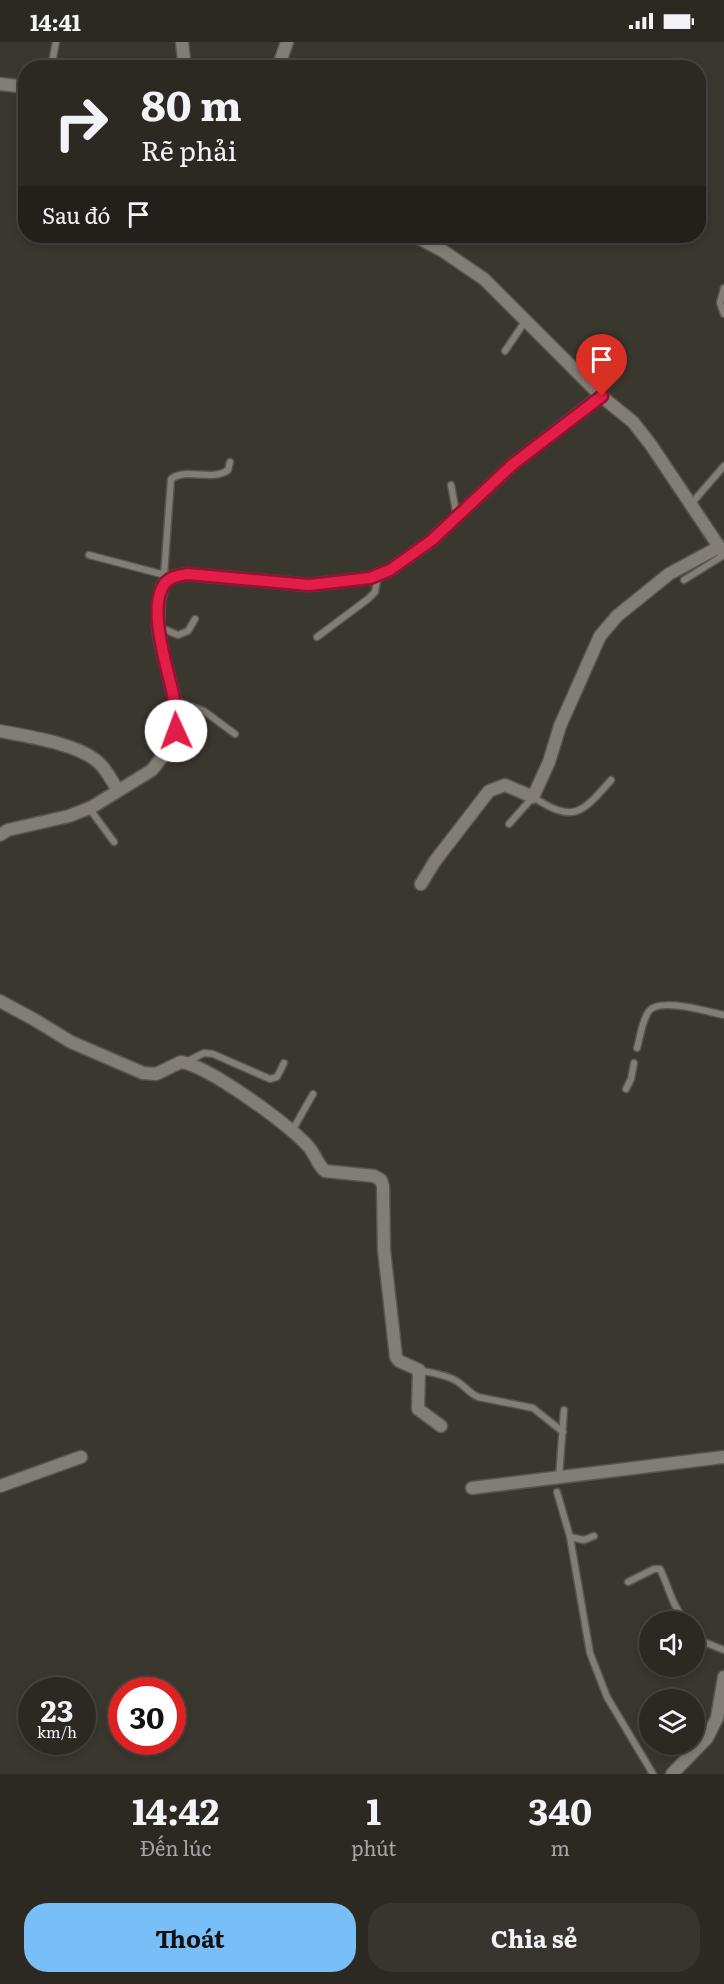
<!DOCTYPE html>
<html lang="vi">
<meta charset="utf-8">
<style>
:root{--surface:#2c2923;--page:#383530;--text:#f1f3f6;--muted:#a6a6a6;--line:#484541;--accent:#78bff8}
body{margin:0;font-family:Literata,serif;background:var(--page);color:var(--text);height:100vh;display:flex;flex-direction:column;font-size:22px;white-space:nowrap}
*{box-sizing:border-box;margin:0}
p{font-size:20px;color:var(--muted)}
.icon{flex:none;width:33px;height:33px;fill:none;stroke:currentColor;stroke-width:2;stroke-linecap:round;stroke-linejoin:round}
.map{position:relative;height:1732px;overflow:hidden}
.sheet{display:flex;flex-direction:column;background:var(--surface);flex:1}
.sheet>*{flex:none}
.banner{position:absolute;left:18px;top:18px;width:688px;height:183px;border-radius:24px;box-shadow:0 3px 9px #0003,0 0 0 2px var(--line);background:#2c2923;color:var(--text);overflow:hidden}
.buttons{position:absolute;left:639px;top:1569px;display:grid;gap:12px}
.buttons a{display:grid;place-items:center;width:66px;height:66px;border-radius:50%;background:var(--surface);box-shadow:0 3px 9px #0003,0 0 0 2px var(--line);font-size:30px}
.speed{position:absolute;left:18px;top:1635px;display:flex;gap:12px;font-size:30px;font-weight:700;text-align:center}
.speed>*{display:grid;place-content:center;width:78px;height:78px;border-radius:50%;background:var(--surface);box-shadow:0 3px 9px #0003,0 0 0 2px var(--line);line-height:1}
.speed small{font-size:15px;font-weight:400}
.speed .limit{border:9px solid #d22;background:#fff;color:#111}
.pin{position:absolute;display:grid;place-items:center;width:51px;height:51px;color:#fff;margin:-62px -26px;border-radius:50% 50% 50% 0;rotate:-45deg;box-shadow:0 0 6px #0007}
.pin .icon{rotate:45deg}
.me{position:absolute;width:66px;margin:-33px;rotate:358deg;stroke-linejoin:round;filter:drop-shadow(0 0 4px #0008)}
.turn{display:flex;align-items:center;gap:21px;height:126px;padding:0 24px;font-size:27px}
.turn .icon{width:78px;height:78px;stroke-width:2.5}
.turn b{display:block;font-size:42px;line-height:51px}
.then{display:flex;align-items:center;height:57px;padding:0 24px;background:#0003;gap:12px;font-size:22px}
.eta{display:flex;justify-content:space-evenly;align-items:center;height:102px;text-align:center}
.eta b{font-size:36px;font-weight:700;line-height:42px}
.cta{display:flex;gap:12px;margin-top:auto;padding:12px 24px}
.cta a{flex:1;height:69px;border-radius:24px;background:var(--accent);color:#111;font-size:24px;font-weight:700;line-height:69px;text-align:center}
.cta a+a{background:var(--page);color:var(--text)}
.status{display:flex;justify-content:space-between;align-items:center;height:42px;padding:0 30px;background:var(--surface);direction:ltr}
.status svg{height:16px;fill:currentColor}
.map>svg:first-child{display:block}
</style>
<div class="status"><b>14:41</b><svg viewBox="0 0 49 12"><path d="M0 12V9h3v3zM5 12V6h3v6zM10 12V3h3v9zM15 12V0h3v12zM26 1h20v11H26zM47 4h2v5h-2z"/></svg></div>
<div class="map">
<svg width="724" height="1732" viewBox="0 0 724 1732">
<rect width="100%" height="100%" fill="#3a372f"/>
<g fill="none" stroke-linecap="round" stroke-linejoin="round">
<defs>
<path id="service" d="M51,26l5,-26
M724,246l-4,15 4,11
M505,309l21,-31
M451,443l6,32
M691,462l33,-38
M89,513l76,20
M164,533l7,-96c15,-12 41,3 57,-9l2,-8
M684,538l40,-25
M159,585l19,8 10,-4 7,-12
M317,595l51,-38 7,-7 3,-16
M176,659l28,10 31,23
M89,766l25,34
M509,782l24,-27c41,27 49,16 78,-17
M637,1006c3,-10 5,-28 12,-37 11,-14 59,1 75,4
M186,1020l18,-9 9,1 57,25 7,-2 7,-14
M626,1047l5,-10 3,-16
M292,1089l21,-37
M419,1328c12,3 30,5 39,12 8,5 11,11 20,15l55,11 30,24
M559,1435l5,-67
M557,1450l13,45 14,3 10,-4
M570,1495l20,116 17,44 46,77
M628,1540l26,-13h6c9,18 12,37 26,53
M694,1589l10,11 20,8"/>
<path id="minor" d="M182,0l3,26
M278,26l9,-26
M0,42l26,3
M415,194l28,15 41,28 117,117 32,26 18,23 71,106
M0,689c26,5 80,13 99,32 8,7 13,19 19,27
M0,793l8,-5 61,-14 23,-9 60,-37 14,-18 10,-21 -1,-30 -14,-56 -3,-18 1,-26 3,-14 5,-7 5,-3 15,-3 122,11 61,-7 20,-8 42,-30 80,-75 89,-69
M421,842l14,-23 54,-70 16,-6 28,12 16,-35 11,-36 40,-90 17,-20 52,-42 50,-27
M0,959l35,19 36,22 72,31 13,1 25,-12c28,4 105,61 126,83 8,8 10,19 18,26l49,5 7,4 2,6 1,64 12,107 3,4 20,9 -1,39 23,17
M0,1444l81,-29
M472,1446l252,-31
M672,1732l35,-36 10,-20 7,-41"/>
</defs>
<use href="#service" stroke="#58554f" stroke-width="9"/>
<use href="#minor" stroke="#58554f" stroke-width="15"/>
<use href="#service" stroke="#827e75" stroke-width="6"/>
<use href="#minor" stroke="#827e75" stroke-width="12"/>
</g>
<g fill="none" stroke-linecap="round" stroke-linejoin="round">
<defs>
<path id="route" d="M176,689c0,-10 0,-22 -2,-32 -5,-27 -29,-94 -8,-117 6,-6 13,-6 21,-8l122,11 61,-7 20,-8 42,-30 80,-75 90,-69"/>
</defs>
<use href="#route" stroke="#92132f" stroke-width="15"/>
<use href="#route" stroke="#e11d48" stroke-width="10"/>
</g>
</svg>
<div class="buttons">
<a><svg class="icon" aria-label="sound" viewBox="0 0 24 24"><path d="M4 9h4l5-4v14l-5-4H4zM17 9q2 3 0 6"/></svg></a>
<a><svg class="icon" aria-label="layers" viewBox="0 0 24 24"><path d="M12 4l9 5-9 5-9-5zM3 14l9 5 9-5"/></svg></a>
</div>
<div class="speed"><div>23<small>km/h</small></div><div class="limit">30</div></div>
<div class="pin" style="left:602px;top:354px;background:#d93025"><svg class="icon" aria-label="arrive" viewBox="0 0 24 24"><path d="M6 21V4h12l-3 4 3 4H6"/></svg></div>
<svg class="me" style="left:176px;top:689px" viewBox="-20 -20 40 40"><circle r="19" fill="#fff"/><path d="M0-13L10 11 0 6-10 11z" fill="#e11d48"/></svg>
<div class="banner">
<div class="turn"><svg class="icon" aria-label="right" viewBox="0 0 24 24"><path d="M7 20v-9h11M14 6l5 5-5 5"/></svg><div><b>80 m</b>Rẽ phải</div></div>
<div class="then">Sau đó<svg class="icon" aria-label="arrive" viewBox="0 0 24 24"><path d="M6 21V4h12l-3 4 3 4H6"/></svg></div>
</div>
</div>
<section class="sheet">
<div class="eta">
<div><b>14:42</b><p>Đến lúc</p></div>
<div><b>1</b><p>phút</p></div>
<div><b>340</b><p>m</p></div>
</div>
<div class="cta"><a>Thoát</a><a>Chia sẻ</a></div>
</section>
